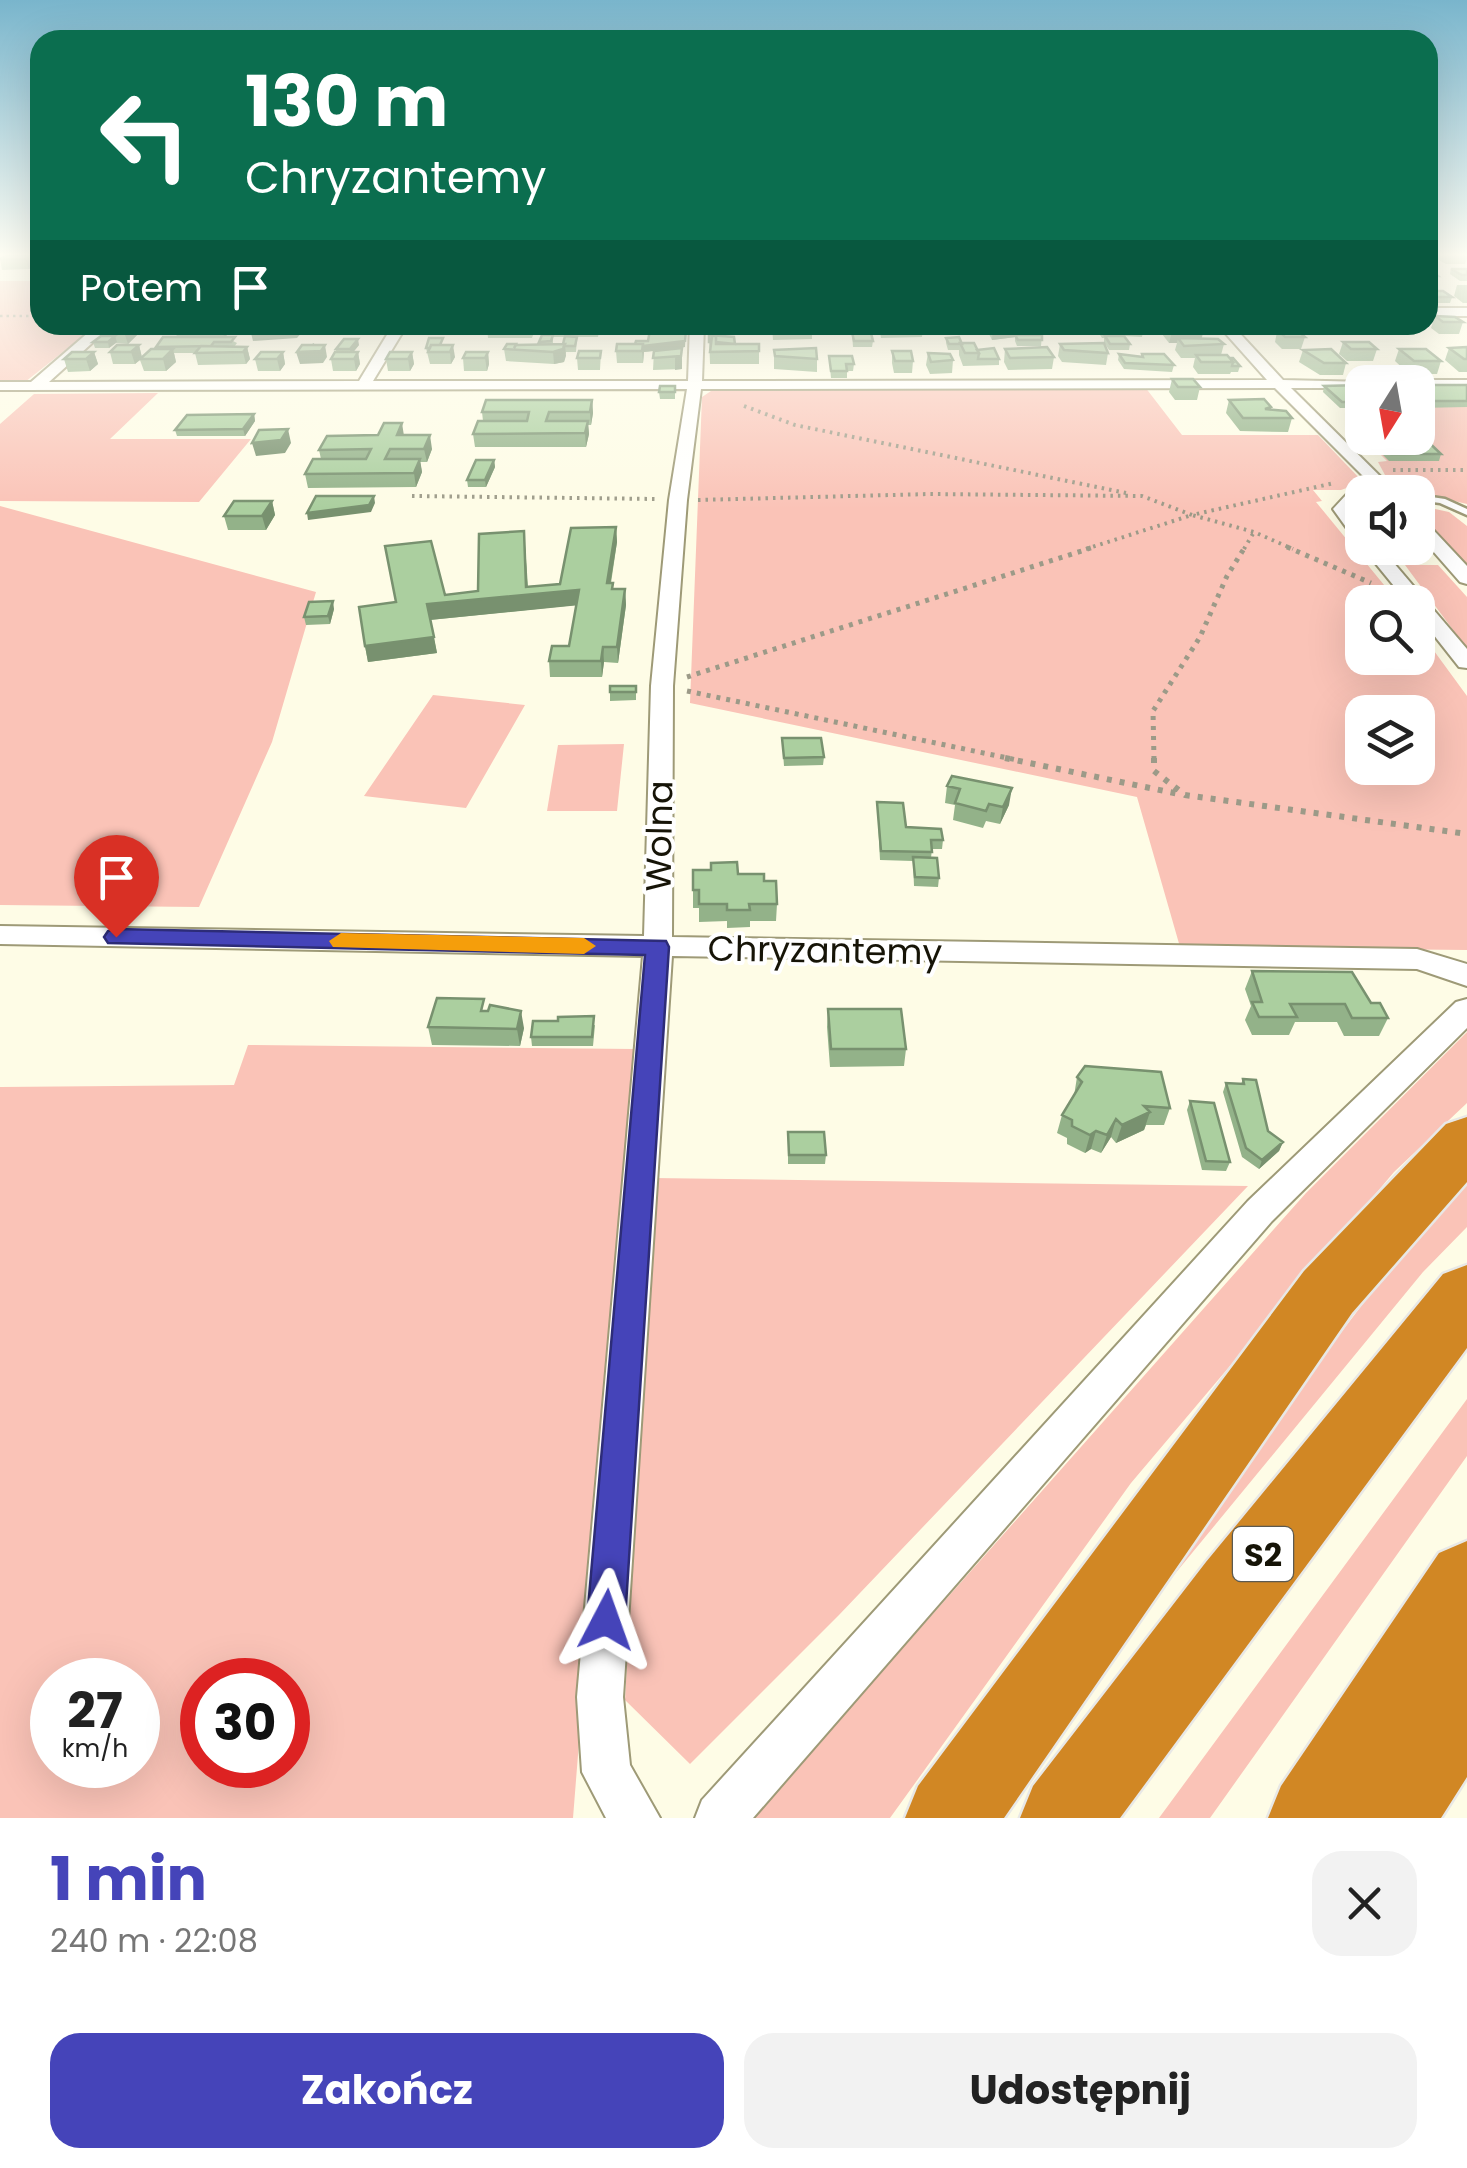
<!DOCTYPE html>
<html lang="pl">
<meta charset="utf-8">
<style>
:root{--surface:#fff;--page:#f2f2f2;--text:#222;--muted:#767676;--accent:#4544b9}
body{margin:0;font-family:Poppins,sans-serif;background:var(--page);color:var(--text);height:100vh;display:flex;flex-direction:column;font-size:38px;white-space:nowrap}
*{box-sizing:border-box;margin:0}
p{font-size:32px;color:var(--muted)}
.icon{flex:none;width:55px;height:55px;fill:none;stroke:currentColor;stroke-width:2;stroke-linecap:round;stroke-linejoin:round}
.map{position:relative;height:1818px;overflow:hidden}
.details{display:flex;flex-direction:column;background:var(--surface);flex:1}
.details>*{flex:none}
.top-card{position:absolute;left:30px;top:30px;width:1408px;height:305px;border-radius:30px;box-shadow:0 10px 40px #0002;background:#0b6e4f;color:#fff;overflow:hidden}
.needle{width:65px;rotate:191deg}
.buttons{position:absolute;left:1345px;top:365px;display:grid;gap:20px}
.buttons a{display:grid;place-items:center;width:90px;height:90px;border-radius:20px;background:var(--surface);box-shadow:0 10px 40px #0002;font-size:50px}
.speed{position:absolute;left:30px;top:1658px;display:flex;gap:20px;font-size:50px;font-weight:700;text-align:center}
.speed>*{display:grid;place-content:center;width:130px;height:130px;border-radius:50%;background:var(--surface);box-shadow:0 10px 40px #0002;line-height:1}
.speed small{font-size:25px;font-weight:400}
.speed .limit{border:15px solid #d22;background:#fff;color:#111}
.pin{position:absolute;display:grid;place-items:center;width:85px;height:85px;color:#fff;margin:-102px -42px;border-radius:50% 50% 50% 0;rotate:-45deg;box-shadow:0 0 10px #0007}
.pin .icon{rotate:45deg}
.me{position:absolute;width:110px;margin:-55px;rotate:4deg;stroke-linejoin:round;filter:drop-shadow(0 0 8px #0008)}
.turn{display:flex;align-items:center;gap:35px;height:210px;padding:0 50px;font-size:45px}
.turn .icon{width:130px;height:130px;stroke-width:2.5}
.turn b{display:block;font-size:70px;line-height:85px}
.then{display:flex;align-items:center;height:95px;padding:0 50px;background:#0003;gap:20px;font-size:38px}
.round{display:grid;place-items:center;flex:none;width:105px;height:105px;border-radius:30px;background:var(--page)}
.headline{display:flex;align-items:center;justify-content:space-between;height:170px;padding:0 50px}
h1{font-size:60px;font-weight:700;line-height:75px;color:var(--accent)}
.primary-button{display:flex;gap:20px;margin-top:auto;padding:20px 50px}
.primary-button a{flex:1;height:115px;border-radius:30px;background:var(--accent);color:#fff;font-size:40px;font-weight:700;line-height:115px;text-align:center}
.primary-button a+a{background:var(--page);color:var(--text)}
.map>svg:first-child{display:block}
</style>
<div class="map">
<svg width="1467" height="1818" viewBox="0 0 1467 1818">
<rect width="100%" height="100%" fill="#fefce6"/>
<path fill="#fac3b7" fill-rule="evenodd" d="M0,281h40v44h57l-72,57h-25z
M1145,387l37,48h136l45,47 -22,8h-28l9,11 -6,1 82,100h-36v56h56v-29l49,67v254l-287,-3 -43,-150 -447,-94 12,-306 9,-6zM1362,712h56v56h-56z
M1418,388h49v116l-76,-18 -13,-24 9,-1 -23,-23h54z
M158,393l-48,46h141l-52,63 -199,-1v-77l34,-30z
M0,506l316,86 -44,150 -73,165 -199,-2z
M1421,506l28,6 18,14v38l-49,-51z
M1405,565h33l29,32v52z
M433,695l92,10 -59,103 -102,-12z
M624,744l-7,67h-70l11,-66z
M1467,1032v71l-73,69 -263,311 -241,335h-138l554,-625z
M248,1045l386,4 -61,769h-573v-731l234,-2zM52,1680h86v85h-86zM202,1680h86v85h-86z
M1467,1177v50l-44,45 -277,337 -12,-6 251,-328z
M654,1178l594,8 -409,429 -149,149 -65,-64z
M1467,1399v57l-257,362h-51z"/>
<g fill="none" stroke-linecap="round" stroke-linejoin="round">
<defs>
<path id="lane" d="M1418,495l27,4 22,10v6l-27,-12 -22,-3z"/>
<path id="street" d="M1428,308h39v8h-39z
M97,325h15l-63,57 310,-1 34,-56h14l-34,56h315l2,-56h14l-2,56 565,-1 -49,-55h14l51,55 85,2h-6v6h-71l105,104h-17l-104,-104 -574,1 -14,111 -14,186 -1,251 745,12 50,15v22l-50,-17 -745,-13 -49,741 7,68 30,53h-54l-24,-46 -5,-75 66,-741 -643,-12v-18l644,10 7,-250 18,-186 18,-111 -687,1v-8h31z
M1418,380h49v8h-49v-6h-6z
M1362,493v10l-11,7 11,15v17l-6,-1 -23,-32 13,-14z
M1418,519l6,1 43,46v18l-7,-2 -42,-48z
M1363,548h18l86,101v19l-8,-1 -41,-52v-13h-11z
M1467,999v29l-195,193 -519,597h-58l7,-18 546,-599 208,-199z"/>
<path id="highway" d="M1467,1117v65l-115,131 -348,505h-99l13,-32 386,-515 142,-147z
M1467,1265v83l-347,470h-100l13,-32 173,-224 237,-288z
M1467,1541v236l-26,41h-173l13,-32 158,-233z"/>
</defs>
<use href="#lane" stroke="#9e9a77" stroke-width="5"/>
<use href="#street" stroke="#9e9a77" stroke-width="4"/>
<use href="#highway" stroke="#e8e8e6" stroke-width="5"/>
<path stroke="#9c9a88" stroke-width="2.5" stroke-dasharray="2.5 4" stroke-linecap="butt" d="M0,316h40"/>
<path stroke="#9c9a88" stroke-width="4" stroke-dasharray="2.5 5" stroke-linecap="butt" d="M744,406l51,19 331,68
M1393,470h74
M412,496l244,3
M698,500l232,-6 212,2 50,19 142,-32
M1086,549l106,-34 62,17 39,17
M1244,549l10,-17"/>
<path stroke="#9c9a88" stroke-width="5" stroke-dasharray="4 6" stroke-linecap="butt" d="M1287,547l84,36
M687,677l407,-130
M687,691l330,69
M1154,760l-1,-49 47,-74 27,-61 18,-29"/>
<path stroke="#9c9a88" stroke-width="6" stroke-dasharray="5 8" stroke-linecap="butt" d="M1005,758l174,36
M1154,758v13l31,24 282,39"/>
<use href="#lane" fill="#fff" fill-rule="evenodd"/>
<use href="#street" fill="#fff" fill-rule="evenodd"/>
<use href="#highway" fill="#d18724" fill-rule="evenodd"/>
</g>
<path fill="#93b289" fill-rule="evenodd" d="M8,255h26l3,9 -8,5 -27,1 -2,-12z
M1439,255h28v3l-2,6h-19l-9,-5z
M1428,269l10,7 -2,5h-8z
M1451,269h16v12h-7l-10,-7z
M1457,285h10v18h-4l-9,-7z
M1428,291l24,6 -2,6h-22z
M1435,316l28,6 -4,12h-20l-8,-6z
M112,325h60v1l-7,8 -25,-2 -12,12 -12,-1 -7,5h-14l-2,-6 12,-6 -2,-6z
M229,325l1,7 -5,5 12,6 -3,4h13l3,12 -4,5 -48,1 -3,-12h-21l2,9 -10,9h-22l-4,-11 -5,4h-22l-3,-12 29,-7 3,12 14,-8v-2l21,-10 -3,-10z
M332,325h45v2l-5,7 -39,-2z
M487,325h47v7l-2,6h-44z
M552,325h46l1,6 -1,6h-21l-1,15h-10l-2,10 -10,2 -48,-3 -2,-12 35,-5v-2l14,-7zM553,337h12l-2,7h-10z
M637,325h41l-1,5h9l-1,17 -29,4 26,-3v21l-29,1 1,-19 -10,1 -1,11h-26l-1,-12 32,-10 2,-10h-12z
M712,325h42v9h-20v-3h-8v5l9,8h24v20h-49l-1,-29 12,1 -6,-2z
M772,325h40v14l-39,1z
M879,325h44l-1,12 -41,1z
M930,325h37l-1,5 -34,2z
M987,325h39l-1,10h17l-1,11h-24l-2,-5v-4l-23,3 -5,-10z
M1038,325h46l-1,5 -41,1z
M1098,325h46l-2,12 -18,-1 6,8 -1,6h-20l-5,-8v-4h-2l-5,-8z
M1159,325h42l1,14 22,5 -3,11 19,11 -2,6h-7l-1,2h-32l-5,-7 2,-9h-14l-6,-8 2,-7h-8l-7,-9 1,-7z
M1274,325h29l-2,9 4,3 -4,12h-19l-7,-7 2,-10 -4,-3z
M1309,325h29l-1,4h-24z
M1361,325h30l-3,10h-20l-9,-6z
M852,332l21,9 -1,6h-19z
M946,338l53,21v6l-36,1 -4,-11v-5h-11l-2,-7z
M1343,342l34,7 -4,12h-26l-8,-7z
M1060,344l48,9 -2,12 -44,-3 -4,-6z
M359,345l-6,7h5l2,12 -4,7h-23l-2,-12 5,-7v-3z
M444,345l11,12 -4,7h-21l-4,-16z
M1467,347v25h-8l-14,-12 4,-12z
M1005,349l49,8 -2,12 -44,1 -4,-8z
M1399,349l42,12 -4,13h-28l-14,-13z
M774,350l43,9v13l-43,-3z
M1303,350l43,13 -3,12h-23l-21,-13z
M601,351l-1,19h-22l-1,-12z
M892,351l21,10 -1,12h-18l-2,-10z
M94,352l4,12 -8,7 -22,1 -4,-13z
M283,352l2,12 -5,7h-22l-3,-12z
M412,352l2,12 -4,7h-22l-2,-12z
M488,352l1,12 -2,7h-23l-1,-13z
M928,353l25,7 -1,13 -22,1 -4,-9z
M1119,354l22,2 1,-2 32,11 -2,7 -48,-3 -6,-9z
M829,356l25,8 -1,7h-6v7h-16z
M1172,379l28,8 -3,13h-22l-6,-8z
M1362,385v23h-22l-17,-16 1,-6z
M1418,385h49v22l-49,1z
M675,386v13h-15l-1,-7z
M592,400l1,13 -2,12h-3l1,9 -3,13h-111l-2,-13 10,-13 -1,-9z
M1229,400l41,9 22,9 -4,14 -48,-1 -14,-18z
M254,414l1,7 -10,15h-68l-2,-6z
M1356,418h6v16l-9,-9z
M404,435l28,14 -5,13h-7l2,10 -6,15 -108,1 -3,-14 16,-15 -2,-9z
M1366,438h52l23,16 -2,7h-50z
M494,460l1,7 -9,20h-18l-1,-7z
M272,501l3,14 -9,15h-38l-4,-14z
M616,527l1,15 -6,41h2v6h12l1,16 -8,58 -14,-1 -2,15h-52l-1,-16 20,-15 7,-41 -146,15 7,33 -69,9 -3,-16 80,-51 33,-4 46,-60 4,55 32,-2z
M334,609l-4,15 -24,1 -2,-8z
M610,686h26v14l-26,1z
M782,738l42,19 -1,8 -39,1z
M947,786l62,19 -9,19 -14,-3 -3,7 -30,-8 2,-15 -10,-2z
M877,802l29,25 37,13 -1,9h-10l-1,9 8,20 -1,9 -24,-1 -1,-25 -33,-1z
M738,874l26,7 13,23 -1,17h-26v6l-23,1v-7l-28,1v-14h-6v-18z
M1252,971l119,32 17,15 -9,18h-35l-7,-14h-42l-6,13h-37l-7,-15 6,-14 -6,-17z
M828,1009l78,40 -2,17 -74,1 -3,-40z
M486,1011l38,17 -4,18 -88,-1 -4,-18z
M595,1025l-2,21h-61l-1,-9z
M1077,1077l93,31 -6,17h-18l-2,5 -28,13 -5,-6 -10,16 -10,-4 -6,4 -18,-9v-6l-10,-5 5,-18 12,-19z
M1243,1079l25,52 15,11 -4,9 -20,18 -17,-12 -19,-65 3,-9 15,1z
M1190,1101l40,61 -4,9 -24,-1 -15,-60z
M788,1140l38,15 -1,9h-37z"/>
<path fill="#78916f" d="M33,255h1l3,9 -8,5 -4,-10z
M132,325h6l2,7 -12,12 -4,-12z
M162,325h10v1l-7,8z
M223,325h6l1,7 -6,6 -2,-12z
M301,325l1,7 -5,6 -44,3 -3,-12z
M371,325h6l-5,9z
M413,325h49v1l-3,6 -45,3z
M824,325h33l-1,6 -32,4z
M1026,325l-2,11 -32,4 1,-12z
M1204,329l-3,12 -23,-3 -1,5h-8l3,-11z
M115,336l2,6 -8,6 -1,-6z
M358,339l1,6 -8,10 -1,-6z
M685,341v6l-41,5 -1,11 -1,-12 -7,-4z
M314,343l1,6 10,-4 2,12 -4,6 -23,1 -4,-12z
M565,344l1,12 -2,6 -10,2 -1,-12z
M139,345l3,13 -7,6 -4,-12z
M453,345l2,12 -4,7 -1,-12z
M247,347l3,12 -4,5 -3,-12z
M682,348v21l-7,1v-12z
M173,349l3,13 -10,9 -3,-12z
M94,352l4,12 -8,7 -4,-12z
M283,352l2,12 -5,7 -3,-12z
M358,352l2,12 -4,7 -2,-12z
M412,352l2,12 -4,7 -2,-12z
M488,352l1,12 -2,7 -2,-13z
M592,400l1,13 -2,12 -1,-13z
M254,414l1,7 -10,15 -2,-7z
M588,421l1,13 -3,13 -1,-14z
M402,423l2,13 -7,-1z
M288,429l3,14 -6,10 -29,3 -4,-13z
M430,435l2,14 -5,13 -3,-13z
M420,459l2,13 -6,15 -2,-14z
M494,460l1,7 -9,20 -1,-7z
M374,496l1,7 -4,9 -63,8 -1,-7z
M272,501l3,14 -9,15 -4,-14z
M616,527l1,15 -9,56 -1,-15z
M524,531l4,63 51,-4 1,15 -151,15 -2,-16 100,-9z
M625,589l1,16 -8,58 -1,-16z
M333,601l1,8 -4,15 -2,-8z
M434,637l3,16 -69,9 -3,-16z
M603,647l1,15 -2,15 -1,-16z
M1012,788l-3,17 -9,19 3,-17z
M521,1011l3,17 -4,18 -3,-17z
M1150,1112l-6,18 -28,13 6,-18z
M1116,1119l-5,18 -10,16 6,-18z
M1096,1131l-5,18 -6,4 5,-18z
M1283,1142l-4,9 -20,18 3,-9z"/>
<path fill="#abcf9f" stroke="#78916f" stroke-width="2.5" d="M8,255h25l-8,4h-25z
M1428,269h1l9,7h-10z
M1451,269h16v6h-5z
M1428,291h15l9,6h-24z
M1435,316l20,1 8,5h-20z
M112,325h20l-8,7 -21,-2z
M176,325h47l-49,2z
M248,325h48l-46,4 3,-3h-6z
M487,325h44l-44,1z
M773,325h39l1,2 -39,2z
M992,325h31l-30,3z
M1099,325h10l4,7h-10z
M1167,325h34l3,4 -32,3z
M650,330h36l-1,11 -42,5v-2h-8l1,-3h12z
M1278,330h19l8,7h-20z
M852,332l19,1 2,8h-19z
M542,335h11l-2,6 -12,1z
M709,335l25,2 1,7 -19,-2v-6h-4l-1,6h-2z
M1015,335h27v5h-24z
M101,336h14l-7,6h-15z
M565,336l12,1 -2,9h-11l1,-2h-2z
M712,336h4v8h43v7l-49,1z
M1105,336h19l6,8h-20z
M163,337h72l-4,5h-17l-3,4 -55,1z
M959,337l3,7h-13l-3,-6z
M429,338h14l-3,7h-9l-1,3h-4z
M1178,338l40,1 6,5 -40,2z
M344,339h14l-8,10h-14z
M1343,342h26l8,7h-26z
M960,343h14l5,10h-14z
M1104,343l4,10 -44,-3 -4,-6z
M507,344h9l-2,4 2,-3 49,-1 -2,5 -10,3 -49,-3z
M617,344h26l-1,7h-26z
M117,345h22l-8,7h-21z
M302,345h23l-4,6 -24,1z
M431,345h22l-3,7h-22z
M201,346l46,1 -4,5 -48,1z
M1047,347l7,10 -44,1 -5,-9z
M1467,347v12h-3l-15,-11z
M682,348l-1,8 -28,2 1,-7z
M816,348l1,11 -42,-3 -1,-6z
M994,348l5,11h-21l1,-6 -2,-3z
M151,349h22l-10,10h-23z
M1331,349l15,14h-22l-21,-13z
M1399,349h27l15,12h-27z
M579,351h22l-1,7h-23z
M892,351h19l2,10h-18z
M72,352h22l-8,7h-22z
M261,352h22l-6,7h-22z
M335,352h23l-4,7h-23z
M390,352h22l-4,7h-22z
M466,352h22l-3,6h-22z
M928,353l22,1 3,6 -22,2z
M1119,354l24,3 -1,-3h22l10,11 -49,-2z
M1196,355h31l6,7h-32z
M829,356h23l2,8h-8l1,7h-16z
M1230,358h3l7,8h-8l1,-4z
M1172,379h21l7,8h-22z
M1362,385v17h-20l-18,-16z
M1418,385h49v16h-49z
M660,386h15v6h-16z
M1264,399l7,8 -6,2 21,2 6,7h-49l-14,-18z
M486,400h106l-2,12h-41l-3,9h42l-3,12 -112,1 5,-13h49l2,-9h-47z
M254,414l-11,15 -68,1 12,-15z
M384,423h18l-5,12h33l-6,14h-34l-5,10h35l-6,14 -109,1 8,-15h53l5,-10 -52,1 8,-14 51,-1z
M288,429l-7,11 -29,3 7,-13z
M1418,432l23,22h-50l-16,-16h43z
M476,460h18l-9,20h-18z
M316,496h58l-5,9 -62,8z
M234,501h38l-10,15h-38z
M616,527l-9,56h6l-1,6h13l-8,58h-14l-2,14h-52l3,-15h17l10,-56 -152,14 7,33 -69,9 -6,-39 37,-5 -11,-56 46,-5 14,54 33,-4 1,-57 45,-3 2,56 34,-3 11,-56z
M333,601l-5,15 -24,1 5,-15z
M610,686h26v6h-26z
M782,738h39l3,19 -40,1z
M952,776l60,12 -9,19 -14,-3 -3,7 -31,-8 5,-14 -13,-3z
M877,802l26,1 3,24 35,2 2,11h-12l1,12 -51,-1z
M913,857l24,1 2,20 -24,-1z
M737,862l1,12h26v7h12l1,23h-28l1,6h-23v-6h-28v-14h-6v-20h18v-7z
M1252,971l100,1 19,31h9l8,15h-36l-7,-14h-55l7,13h-38l-7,-15h10z
M437,998l47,1 -3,12h7l2,-6 31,6 -4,18 -89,-2z
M828,1009h73l5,40h-75z
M594,1016l-2,21h-61l2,-16h25v-4z
M1085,1066l76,6 9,36 -26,-2 6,6 -28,13 -6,-6 -9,16 -11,-4 -6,4 -18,-9v-6l-10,-5 20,-33 -5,-5z
M1243,1079l13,1 12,51 15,11 -21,18 -16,-12 -20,-65 18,1z
M1190,1101l24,2 16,59 -24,-1z
M788,1132h36l2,23h-37z"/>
<linearGradient id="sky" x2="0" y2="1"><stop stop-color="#79b5cc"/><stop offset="0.5" stop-color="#fffef4"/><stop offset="1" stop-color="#fffef4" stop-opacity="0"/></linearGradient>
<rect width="1467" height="509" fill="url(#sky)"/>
<path fill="#4544b9" stroke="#2d2c78" stroke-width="2.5" d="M116,929l550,12 3,6 -44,673 -6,13 -13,6 -13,-6 -6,-13 58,-665 -537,-12 -4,-6 4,-6z"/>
<path fill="#f59e0b" d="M341,933l243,5 12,8 -12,8 -251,-7 -4,-6z"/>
<g text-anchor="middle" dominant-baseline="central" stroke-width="8" stroke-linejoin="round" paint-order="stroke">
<rect fill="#fff" stroke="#5c5a51" stroke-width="2.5" x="1233" y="1527" width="60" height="54" rx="8"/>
<g font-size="32" font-weight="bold" fill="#161407">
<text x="1263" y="1554">S2</text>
</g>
<g font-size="35" fill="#161407" stroke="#fff">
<text transform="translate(659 836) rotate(-89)">Wolna</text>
<text transform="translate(825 950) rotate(1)">Chryzantemy</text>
</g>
</g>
</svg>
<div class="buttons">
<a><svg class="needle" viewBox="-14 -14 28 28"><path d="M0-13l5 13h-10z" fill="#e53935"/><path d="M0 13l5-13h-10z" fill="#767676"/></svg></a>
<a><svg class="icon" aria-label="sound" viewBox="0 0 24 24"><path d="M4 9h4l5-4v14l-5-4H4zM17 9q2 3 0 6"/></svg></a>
<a><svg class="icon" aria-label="search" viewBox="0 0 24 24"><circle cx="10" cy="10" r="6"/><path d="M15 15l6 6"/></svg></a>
<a><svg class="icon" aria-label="layers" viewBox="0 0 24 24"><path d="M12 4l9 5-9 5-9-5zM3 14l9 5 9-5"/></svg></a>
</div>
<div class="speed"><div>27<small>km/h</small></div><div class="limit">30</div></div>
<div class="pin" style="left:116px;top:937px;background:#d93025"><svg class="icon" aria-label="arrive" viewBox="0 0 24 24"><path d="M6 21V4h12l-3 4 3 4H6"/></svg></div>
<svg class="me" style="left:606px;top:1620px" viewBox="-20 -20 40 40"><path d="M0-17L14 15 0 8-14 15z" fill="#4544b9" stroke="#fff" stroke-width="4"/></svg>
<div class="top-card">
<div class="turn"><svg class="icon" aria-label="left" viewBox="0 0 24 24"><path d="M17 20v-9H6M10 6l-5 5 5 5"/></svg><div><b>130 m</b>Chryzantemy</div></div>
<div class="then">Potem<svg class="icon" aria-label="arrive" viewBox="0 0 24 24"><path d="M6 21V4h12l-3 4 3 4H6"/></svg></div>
</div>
</div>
<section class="details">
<div class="headline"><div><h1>1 min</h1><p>240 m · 22:08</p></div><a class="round"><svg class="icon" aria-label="close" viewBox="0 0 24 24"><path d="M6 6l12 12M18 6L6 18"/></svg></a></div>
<div class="primary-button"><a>Zakończ</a><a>Udostępnij</a></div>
</section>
